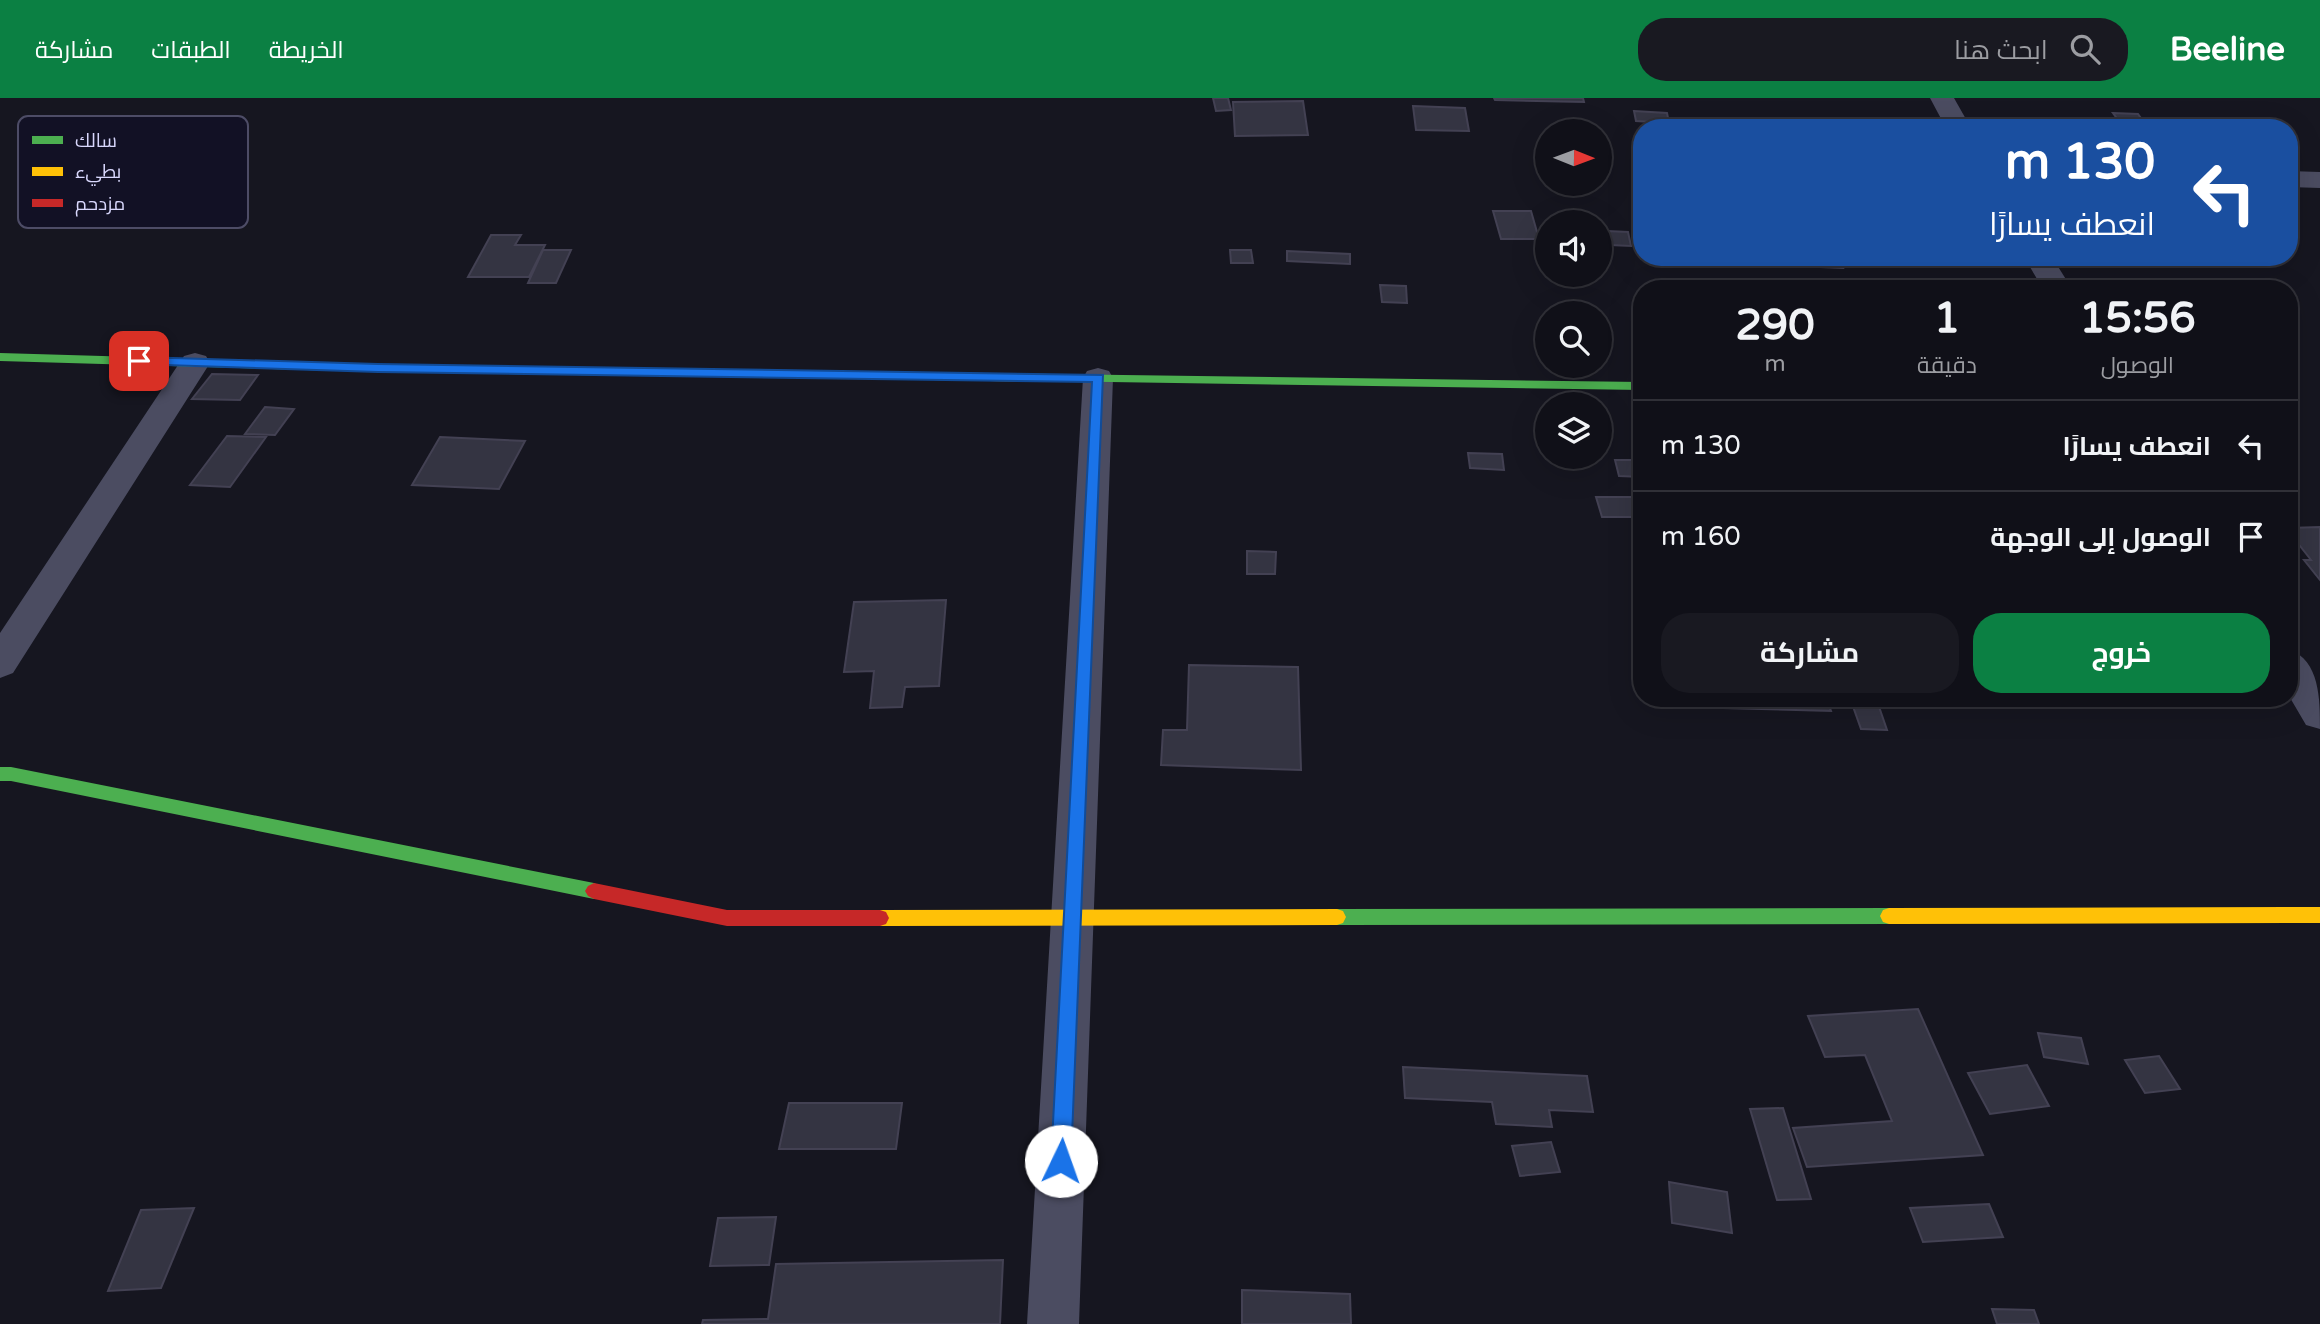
<!DOCTYPE html>
<html lang="ar">
<meta charset="utf-8">
<style>
:root{--surface:#101018;--page:#191921;--text:#f1f3f6;--muted:#9c9da2;--line:#303037;--accent:#0b8043}
body{margin:0;font-family:"Varela Round",Cairo,sans-serif;background:var(--page);color:var(--text);direction:rtl;height:100vh;display:flex;flex-direction:column;font-size:26px;white-space:nowrap}
*{box-sizing:border-box;margin:0}
p{font-size:23px;color:var(--muted)}
.icon{flex:none;width:38px;height:38px;fill:none;stroke:currentColor;stroke-width:2;stroke-linecap:round;stroke-linejoin:round}
.map{position:relative;flex:1;overflow:hidden;direction:ltr}
.side{position:absolute;left:1633px;top:182px;width:665px;height:427px;display:flex;flex-direction:column;background:var(--surface);border-radius:28px;box-shadow:0 7px 28px #0002,0 0 0 2px var(--line);direction:rtl}
.side>*{flex:none}
.top-card{position:absolute;left:1633px;top:21px;width:665px;height:147px;border-radius:28px;box-shadow:0 7px 28px #0002,0 0 0 2px var(--line);direction:rtl;background:#1a4fa0;color:#fff;overflow:hidden}
.needle{width:46px;rotate:91deg}
.controls{position:absolute;left:1535px;top:21px;display:grid;gap:14px}
.controls a{display:grid;place-items:center;width:77px;height:77px;border-radius:50%;background:var(--surface);box-shadow:0 7px 28px #0002,0 0 0 2px var(--line);font-size:35px}
.pin{position:absolute;display:grid;place-items:center;width:60px;height:60px;color:#fff;margin:-30px;border-radius:14px;box-shadow:0 4px 10px #0006}
.me{position:absolute;width:77px;margin:-38px;rotate:3deg;stroke-linejoin:round;filter:drop-shadow(0 0 5px #0008)}
.turn{display:flex;align-items:center;gap:24px;height:147px;padding:0 28px;font-size:32px}
.turn .icon{width:91px;height:91px;stroke-width:2.5}
.turn b{display:block;font-size:49px;line-height:60px}
.eta{display:flex;justify-content:space-evenly;align-items:center;height:119px;text-align:center}
.eta b{font-size:42px;font-weight:700;line-height:49px}
.button{display:flex;gap:14px;margin-top:auto;padding:14px 28px}
.button a{flex:1;height:80px;border-radius:28px;background:var(--accent);color:#fff;font-size:28px;font-weight:700;line-height:80px;text-align:center}
.button a+a{background:var(--page);color:var(--text)}
ul{padding:0;list-style:none}
li{display:flex;align-items:center;gap:21px;height:91px;padding:0 28px;border-top:2px solid var(--line)}
li div{flex:1}
li b{display:block;font-size:26px}
li em{font-style:normal}
header{display:flex;align-items:center;gap:42px;box-sizing:border-box;height:98px;padding:0 35px;background:var(--accent);color:#fff}
header strong{font-size:33px}
nav{display:flex;gap:38px;margin-inline-start:auto;font-size:24px}
.search{width:490px;height:63px;background:var(--page);display:flex;align-items:center;gap:18px;box-sizing:border-box;padding:0 24px;border-radius:28px;color:var(--muted);font-size:26px}
.map>svg:first-child{display:block}
</style>
<header>
<strong>Beeline</strong>
<div class="search"><svg class="icon" aria-label="search" viewBox="0 0 24 24"><circle cx="10" cy="10" r="6"/><path d="M15 15l6 6"/></svg>ابحث هنا</div>
<nav><a>الخريطة</a><a>الطبقات</a><a>مشاركة</a></nav>
</header>
<div class="map">
<svg width="2320" height="1226" viewBox="0 0 2320 1226">
<rect width="100%" height="100%" fill="#161620"/>
<path fill="#343442" stroke="#434153" stroke-width="2" d="M1213,0h15l3,12 -15,1z
M1494,0h89l1,4 -89,-2z
M1303,3l5,34 -73,1 -2,-34z
M1413,8l52,2 4,23 -53,-1z
M1634,13l33,2 2,10 -33,-2z
M2113,15l25,1 10,14h-24z
M1493,113h38l8,28h-38z
M1607,133l21,1 3,14 -21,-1z
M491,137h30l-6,10h30l-16,32h-61z
M543,152h28l-15,33h-28z
M1230,152h21l2,13h-22z
M1287,153l63,3v10l-63,-3z
M1772,159h66l5,11 -68,-3z
M1380,187l26,1 1,17 -25,-1z
M212,276l46,1 -18,25 -48,-1z
M265,309l29,2 -19,26 -30,-1z
M227,338l39,1 -36,50 -40,-2z
M440,339l85,4 -26,48 -87,-4z
M1468,355l34,1 2,16 -34,-2z
M1615,362h27v17l-23,-1z
M1596,399h46v20h-40z
M2320,429v53l-16,-20h7l-22,-28v-4z
M1247,453l29,1 -1,22h-28z
M946,502l-7,86 -34,1 -3,20 -32,1 4,-37 -30,1 10,-70z
M1189,567l109,2 3,103 -140,-5 2,-35h24z
M1722,600h104l5,13 -107,-3z
M1850,600h26l11,32 -26,-1z
M1918,911l65,146 -176,12 -14,-39 99,-7 -27,-66 -40,2 -17,-41z
M2038,935l43,5 7,26 -44,-7z
M2159,958l21,33 -35,4 -20,-33z
M2027,967l22,41 -59,8 -22,-41z
M1403,969l184,9 6,36 -44,-2 3,17 -56,-3 -4,-22 -87,-4z
M789,1005h113l-6,46h-117z
M1783,1010l28,91 -34,1 -27,-91z
M1551,1044l9,30 -40,4 -8,-30z
M1669,1084l58,10 5,41 -60,-10z
M1989,1106l14,33 -80,5 -13,-34z
M194,1110l-33,80 -53,3 33,-81z
M776,1119l-7,48 -59,1 8,-48z
M1003,1162l-3,64h-298l1,-4 65,-1 8,-55z
M1242,1192l108,4 1,30h-109z
M1992,1211l42,1 5,14h-42z"/>
<g fill="none" stroke-linecap="round" stroke-linejoin="round">
<path fill="#4b4c61" fill-rule="evenodd" d="M1930,0h24l17,30h-25z
M2289,73l31,1v16l-31,-1z
M2024,159h28l20,32h-29z
M195,255l11,3 4,7 -197,310 -13,5v-45l184,-277z
M1098,270l11,3 4,7 -34,946h-52l56,-946 4,-7z
M2289,551c31,12 31,50 31,80l-14,-4 -17,-29z"/>
<path fill="#4caf50" fill-rule="evenodd" d="M0,255l378,11 268,4 6,4 -6,4 -268,-4 -378,-11z
M1049,276l593,8v8l-597,-9v-6z
M0,669h11l583,116 6,3 3,5 -3,5 -6,3 -583,-118h-11z
M1889,810l6,2 3,6 -3,6 -6,2 -552,1 -6,-2 -3,-6 3,-6 6,-2z"/>
<path fill="#ffc107" fill-rule="evenodd" d="M646,270l403,6 6,4 -6,4 -407,-7 -2,-3z
M2320,809v16l-431,1 -6,-2 -3,-6 3,-6 6,-2z
M1337,811l6,2 3,6 -3,6 -6,2 -457,1 -6,-2 -3,-6 3,-6 6,-2z"/>
<path fill="#c62828" fill-rule="evenodd" d="M594,785l133,27h153l6,2 3,6 -3,6 -6,2h-153l-133,-27 -6,-3 -3,-5 3,-5z"/>
</g>
<path fill="#1a73e8" stroke="#114b97" stroke-width="2" d="M139,259l239,7 725,11 -32,786 -3,7 -7,3 -7,-3 -3,-7 41,-779 -714,-10 -243,-8 -2,-3z"/>
<rect x="18" y="18" width="230" height="112" rx="10" fill="#121125" stroke="#4d4c66" stroke-width="2"/>
<rect x="32" y="38" width="31" height="8" fill="#4caf50"/>
<rect x="32" y="69" width="31" height="9" fill="#ffc107"/>
<rect x="32" y="101" width="31" height="8" fill="#c62828"/>
<g font-size="19" fill="#d8d7fc">
<text x="75" y="49">سالك</text>
<text x="75" y="80">بطيء</text>
<text x="75" y="112">مزدحم</text>
</g>
</svg>
<div class="controls">
<a><svg class="needle" viewBox="-14 -14 28 28"><path d="M0-13l5 13h-10z" fill="#e53935"/><path d="M0 13l5-13h-10z" fill="#9c9da2"/></svg></a>
<a><svg class="icon" aria-label="sound" viewBox="0 0 24 24"><path d="M4 9h4l5-4v14l-5-4H4zM17 9q2 3 0 6"/></svg></a>
<a><svg class="icon" aria-label="search" viewBox="0 0 24 24"><circle cx="10" cy="10" r="6"/><path d="M15 15l6 6"/></svg></a>
<a><svg class="icon" aria-label="layers" viewBox="0 0 24 24"><path d="M12 4l9 5-9 5-9-5zM3 14l9 5 9-5"/></svg></a>
</div>
<div class="pin" style="left:139px;top:263px;background:#d93025"><svg class="icon" aria-label="arrive" viewBox="0 0 24 24"><path d="M6 21V4h12l-3 4 3 4H6"/></svg></div>
<svg class="me" style="left:1061px;top:1063px" viewBox="-20 -20 40 40"><circle r="19" fill="#fff"/><path d="M0-13L10 11 0 6-10 11z" fill="#1a73e8"/></svg>
<div class="top-card">
<div class="turn"><svg class="icon" aria-label="left" viewBox="0 0 24 24"><path d="M17 20v-9H6M10 6l-5 5 5 5"/></svg><div><b>130 m</b>انعطف يسارًا</div></div>
</div>
<section class="side">
<div class="eta">
<div><b>15:56</b><p>الوصول</p></div>
<div><b>1</b><p>دقيقة</p></div>
<div><b>290</b><p>m</p></div>
</div>
<ul>
<li><svg class="icon" aria-label="left" viewBox="0 0 24 24"><path d="M17 20v-9H6M10 6l-5 5 5 5"/></svg><div><b>انعطف يسارًا</b></div><em>130 m</em></li>
<li><svg class="icon" aria-label="arrive" viewBox="0 0 24 24"><path d="M6 21V4h12l-3 4 3 4H6"/></svg><div><b>الوصول إلى الوجهة</b></div><em>160 m</em></li>
</ul>
<div class="button"><a>خروج</a><a>مشاركة</a></div>
</section>
</div>
